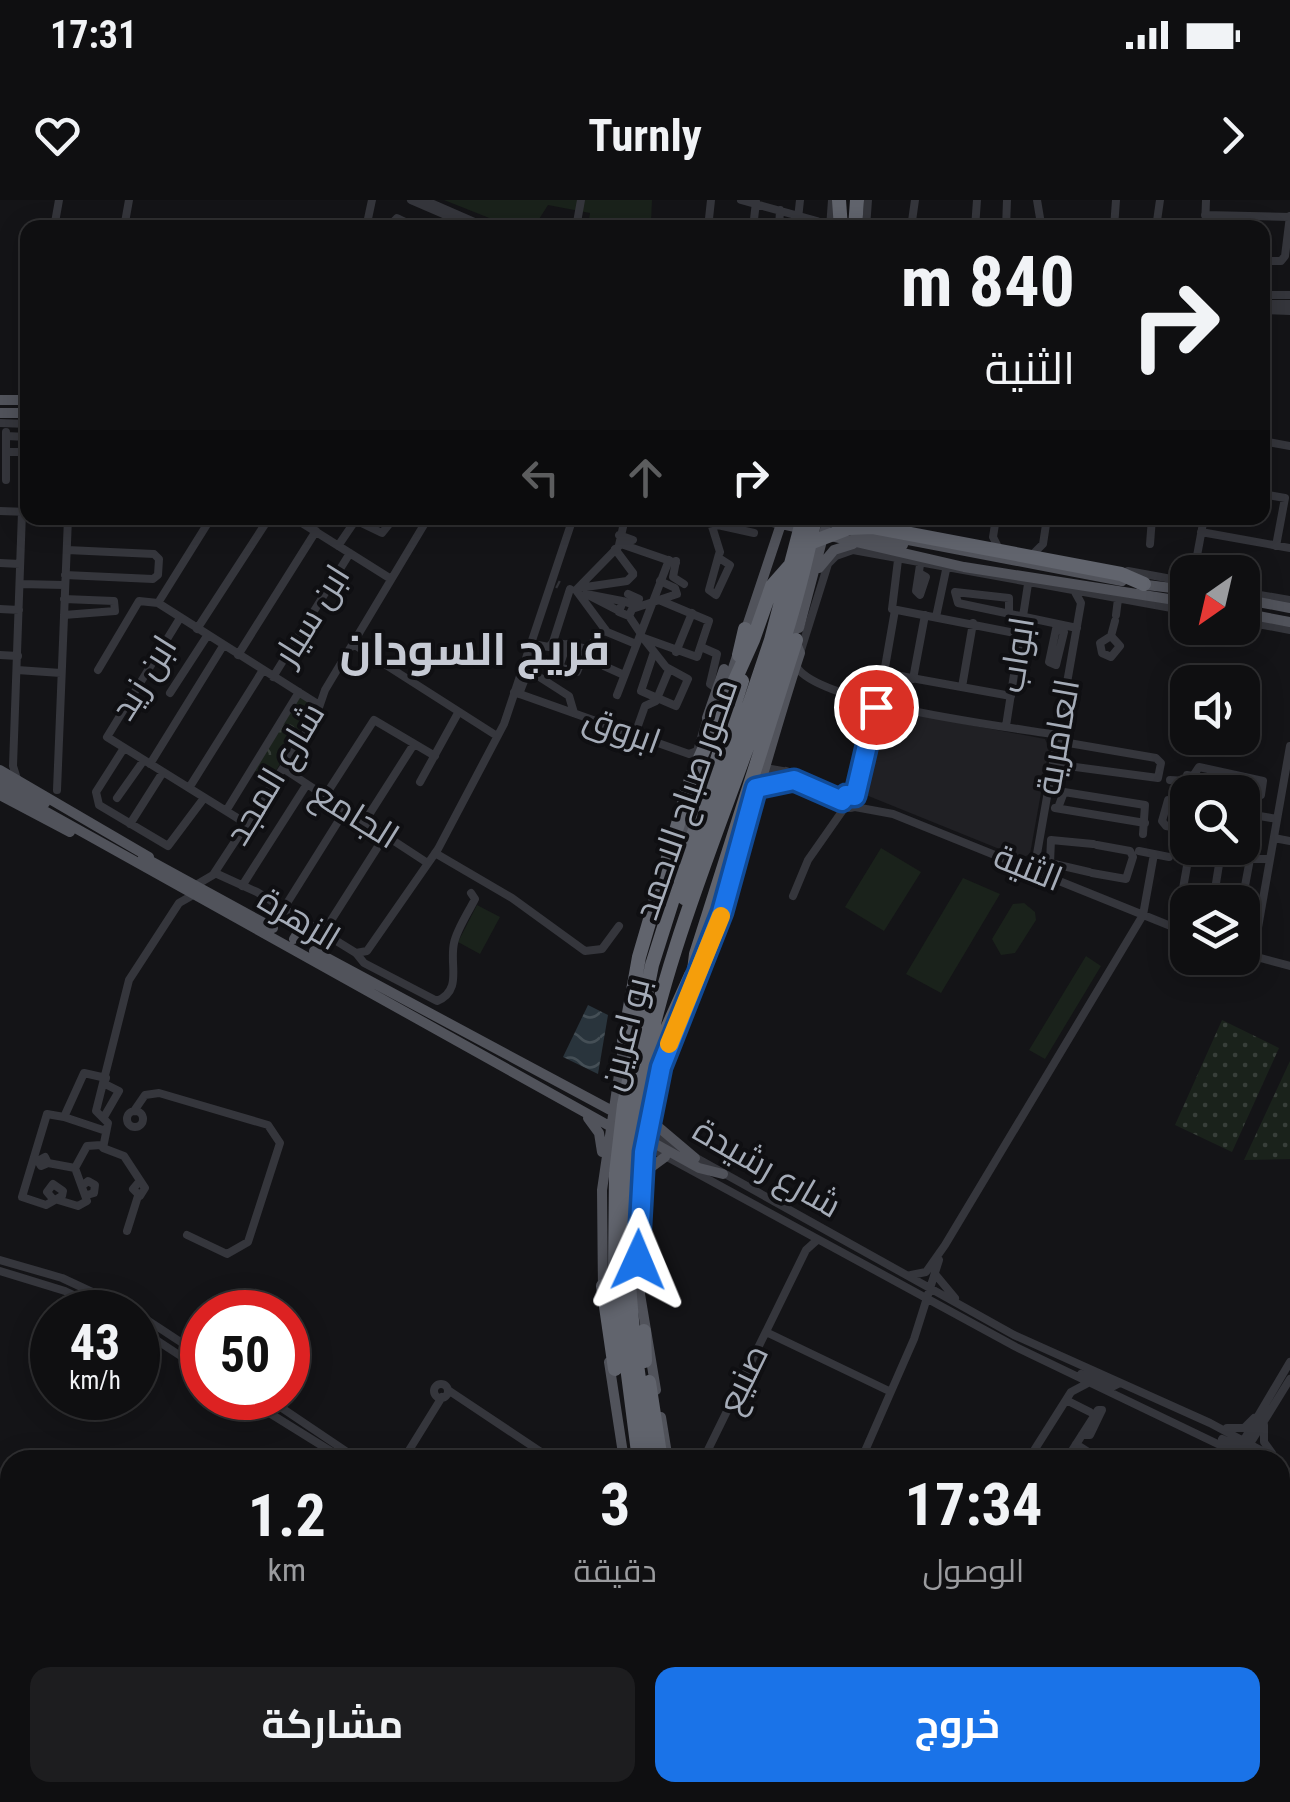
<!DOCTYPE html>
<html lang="ar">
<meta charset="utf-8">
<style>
:root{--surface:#0f0f11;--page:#1d1d1f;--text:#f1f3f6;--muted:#9b9c9f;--line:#2f2f31;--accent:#1a73e8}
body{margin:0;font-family:"Roboto Condensed",Cairo,sans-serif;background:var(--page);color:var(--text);direction:rtl;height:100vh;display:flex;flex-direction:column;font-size:38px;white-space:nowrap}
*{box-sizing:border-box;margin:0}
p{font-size:32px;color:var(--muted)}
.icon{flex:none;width:55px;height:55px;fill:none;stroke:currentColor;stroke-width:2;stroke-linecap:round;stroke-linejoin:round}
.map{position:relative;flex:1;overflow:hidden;direction:ltr}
.details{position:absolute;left:0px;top:1250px;width:1290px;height:352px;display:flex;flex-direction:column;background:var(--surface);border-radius:30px 30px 0 0;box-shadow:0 5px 25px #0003,0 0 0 2px var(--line);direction:rtl}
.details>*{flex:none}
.hud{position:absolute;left:20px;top:20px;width:1250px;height:305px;border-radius:20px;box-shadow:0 5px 25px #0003,0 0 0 2px var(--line);direction:rtl;background:#0f0f11;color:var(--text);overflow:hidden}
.needle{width:65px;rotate:214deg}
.buttons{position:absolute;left:1170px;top:355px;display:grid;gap:20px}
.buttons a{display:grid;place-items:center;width:90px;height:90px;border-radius:20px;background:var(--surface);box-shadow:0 5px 25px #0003,0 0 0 2px var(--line);font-size:50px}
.speed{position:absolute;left:30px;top:1090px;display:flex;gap:20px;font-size:50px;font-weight:700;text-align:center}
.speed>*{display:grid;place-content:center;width:130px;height:130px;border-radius:50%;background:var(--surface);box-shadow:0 5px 25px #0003,0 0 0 2px var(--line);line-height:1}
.speed small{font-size:25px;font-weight:400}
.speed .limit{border:15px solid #d22;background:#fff;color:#111}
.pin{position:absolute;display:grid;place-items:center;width:85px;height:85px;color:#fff;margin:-42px;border:5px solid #fff;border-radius:50%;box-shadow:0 2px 10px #0007}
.me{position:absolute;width:110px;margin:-55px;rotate:1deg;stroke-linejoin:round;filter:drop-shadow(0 0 8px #0008)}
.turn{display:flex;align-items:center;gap:35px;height:210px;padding:0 30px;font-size:45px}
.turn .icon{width:130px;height:130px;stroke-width:2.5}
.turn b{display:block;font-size:70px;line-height:85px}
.lanes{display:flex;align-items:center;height:95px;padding:0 30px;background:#0003;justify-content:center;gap:50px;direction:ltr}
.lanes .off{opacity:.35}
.eta{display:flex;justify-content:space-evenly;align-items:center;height:170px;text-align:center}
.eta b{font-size:60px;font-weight:700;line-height:70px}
.primary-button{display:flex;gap:20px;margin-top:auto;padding:20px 30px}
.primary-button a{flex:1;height:115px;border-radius:20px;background:var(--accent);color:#fff;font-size:40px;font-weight:700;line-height:115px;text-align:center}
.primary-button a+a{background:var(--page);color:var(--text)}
.status{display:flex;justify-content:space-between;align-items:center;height:70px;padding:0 50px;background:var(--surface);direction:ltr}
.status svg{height:28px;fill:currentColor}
header{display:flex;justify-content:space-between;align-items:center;height:130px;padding:0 30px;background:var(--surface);font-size:45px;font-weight:700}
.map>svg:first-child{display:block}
</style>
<div class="status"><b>17:31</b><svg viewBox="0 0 49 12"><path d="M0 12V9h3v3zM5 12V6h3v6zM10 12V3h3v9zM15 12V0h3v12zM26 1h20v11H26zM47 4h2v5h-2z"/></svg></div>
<header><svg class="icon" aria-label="forward" viewBox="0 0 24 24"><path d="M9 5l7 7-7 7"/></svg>Turnly<svg class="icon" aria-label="heart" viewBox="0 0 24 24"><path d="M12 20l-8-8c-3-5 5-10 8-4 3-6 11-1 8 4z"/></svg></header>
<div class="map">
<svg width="1290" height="1602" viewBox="0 0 1290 1602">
<defs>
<pattern id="grass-dots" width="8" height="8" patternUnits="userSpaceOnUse" patternTransform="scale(2.5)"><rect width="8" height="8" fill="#1a221b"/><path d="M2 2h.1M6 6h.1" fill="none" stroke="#383f3a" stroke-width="1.8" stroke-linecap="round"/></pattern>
<pattern id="forest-crowns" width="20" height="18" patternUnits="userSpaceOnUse" patternTransform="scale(2.5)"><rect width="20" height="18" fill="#1a221b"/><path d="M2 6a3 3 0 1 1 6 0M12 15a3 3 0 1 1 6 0" fill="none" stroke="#383f3a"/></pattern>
<pattern id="water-waves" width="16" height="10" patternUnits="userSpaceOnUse" patternTransform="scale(2.5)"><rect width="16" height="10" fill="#29343c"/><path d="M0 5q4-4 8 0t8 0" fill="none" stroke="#454f56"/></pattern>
</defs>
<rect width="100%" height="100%" fill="#141417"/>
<path fill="#202024" d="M895,511l150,28 4,9 -19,106 -8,4 -156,-63 -5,-9 20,-70z"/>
<path fill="url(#grass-dots)" d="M1222,820l57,28 -47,104 -57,-27z
M1290,861v98l-46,1z"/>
<path fill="url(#forest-crowns)" d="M297,496l18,11 -45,73 -18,-11z"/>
<path fill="#1a221b" d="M444,0h208l-1,22 52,5h-115l2,-14 -42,-8 -14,22h-22z
M881,648l40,24 -37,59 -39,-24z
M963,678l37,16 -59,99 -35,-19z
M1024,703l11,9 1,8 -21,33 -14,2 -9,-16 21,-35z
M477,705l23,12 -20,37 -22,-12z
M1086,756l15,10 -56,93 -16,-9z"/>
<path fill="url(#water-waves)" d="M588,805l20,10 -10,59 -35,-17z"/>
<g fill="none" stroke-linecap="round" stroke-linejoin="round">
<path stroke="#313237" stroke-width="8" stroke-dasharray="8 4" stroke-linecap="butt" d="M557,384l2,1"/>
<path stroke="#35363c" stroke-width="8" d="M411,0l65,28
M424,0l64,28
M741,0l76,21 8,6
M1037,0l4,24 38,4
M1205,15l85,2
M878,22l33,6
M54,28l5,-28
M124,28l5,-28
M366,28l6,-28
M387,28l10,-10 21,10
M576,28l5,-28
M708,28l3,-28
M753,28l3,-26
M779,28l1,-18
M797,28l3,-28
M830,28l2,-28
M866,28l2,-28
M911,28l4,-28
M975,28l2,-28
M1006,28l1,-28
M1114,28l2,-28
M1156,28l4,-28
M1205,28l1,-28
M1262,61h19l4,-5 5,-40
M1262,95h28
M1262,104h28
M1262,110l28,1
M0,223l28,1
M6,236l22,1
M1262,241l28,5
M7,252h21
M28,265l-5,13 5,1
M6,280v-48
M1262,294l23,4 -9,48
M0,311l28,1
M211,318l-53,85 161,102
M294,318l97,61
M686,318l68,15
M865,318l34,7
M996,318l-3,19 5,10
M1120,318l31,5
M355,320l27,13 12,-15
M711,323l9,29
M1201,332l89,16
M619,335l14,5
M1150,344l2,-26
M619,345l6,-27
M338,346l19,-28
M615,349l18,24
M1033,354l10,-10 4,-26
M719,358l11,7 -14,30 -7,-5 10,-36
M898,360l-6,49 128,25
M676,361l-3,16 11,7
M0,363l20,1
M1128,371l60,11
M1194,372l10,-54
M919,373l7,4 -6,18 -4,-4 4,-26
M65,375l88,4 5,-4 1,-16 -5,-5 -87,-4
M20,384l44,1
M579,388l48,-7 6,-6
M1242,392l48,8
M628,394l11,5
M635,408l42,-14 -2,-6 -15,-7
M0,409l19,1
M619,411l-33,-17 36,7
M1009,413v-15l-54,-6 3,11 119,25
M64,415l51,-4 -1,-10 -50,-2
M1116,415l2,-16
M629,416l5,-11 -11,-4 -4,11 10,4 12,18
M936,417l10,-47
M180,418l-73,119 140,87
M1242,421l48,9
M197,429l72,-111
M1056,429l8,3 -8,33 -7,-3z
M1111,436l9,10 -9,11 -9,-4 -2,-10 11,-7 4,-15
M644,438l53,19 12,-36 -50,-21
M644,439l22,28 22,12 -12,27 -35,-15 13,-39
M553,442l35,7
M353,444l144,92
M636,444l-29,-12 -31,-42 45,-46 55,19
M701,447l16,7 -7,30 7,5
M801,450l27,-86 8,-8 17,-6 335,61
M676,452l16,-39
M0,455l18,1
M238,455l78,-124
M603,459l1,7 20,9
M796,466c21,38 214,61 262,69
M559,467l18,5 9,-22 19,-21
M17,470l44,3
M98,470l41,-69 19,2
M530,471l39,25 5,17
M557,473l10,-29
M884,473l11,-63
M273,477l77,-124
M913,479l12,-64
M962,487l11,-64
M514,492l175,62 8,-3 10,-33
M170,493l37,-57
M519,494l19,-49 11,2 4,-5 17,-53
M617,495l52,-135
M1006,526l22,-142
M635,534l10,-28 11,-5 13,-31
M124,548l-28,44 3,13 69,41 36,-48
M150,564l73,-118
M1053,564l105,14 3,-15 -5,-5 -99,-17
M284,569l142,93
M786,571l47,19
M788,572l-17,-3 -5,7c11,13 51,7 73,33l7,-1
M1187,575l6,1 -1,6 -6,-1z
M1193,576l6,-9 64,14 -2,14 -19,-2
M17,579l-4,-13 9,-254
M1170,580l16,1
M420,582l38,-69
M1192,582l45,10
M189,588l74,-118
M57,590l11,-272
M827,592l15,9
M843 601a7 7 0 1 1 14 0a7 7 0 1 1-14 0Z
M849,594l35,-121 127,23
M325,596l49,-76 61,36
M117,598l27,-38
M1188,603l-20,-3 -6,21 4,5 22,4
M855,607l38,7 295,119
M1055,608l90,15
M1058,608l6,-16 81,13 -2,29
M226,611l73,-119
M1242,613l35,6
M365,621l49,-77
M130,624l33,-52
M1274,638l16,3
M1251,647l5,-32
M1139,651l30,6
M435,653l77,45 73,53 17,-2 17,-23
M1034,671l47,-268 -6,-11
M1089,672l-39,-9 1,-23 42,4
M215,673l42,19 99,61 8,10 73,38c26,-11 12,-36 17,-58 3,-14 14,-30 21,-44l-4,-6
M1092,673l34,6 7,-22 -3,-6 -33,-6
M196,685l17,-10 102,-156 10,-29 103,-172
M242,686l65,-102
M793,696l15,-36 35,-50
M1213,702l8,-50
M1242,702l8,-43h20
M284,708l62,-99
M1176,728l14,-79
M323,733l63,-99
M356,753l11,-2 71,-102 66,-125 69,-206
M1242,753l48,13
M1253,756l37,-210
M134,911l11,-16 14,-2 109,32 12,18 -32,99 -21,12 -40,-19
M127 919a8 8 0 1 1 16 0a8 8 0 1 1-16 0Z
M104,917l15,-26 -14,-7
M106,931l-42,-14 20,-44 22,5
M647,931l31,17
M645,945l371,202 235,113
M691,955l323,180 196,88 69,37
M48,963l-3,-6 -7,4 3,5 7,-3 27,5
M138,983l-5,6 7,7 5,-8 -21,-32 -21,-8 5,-25 -12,-12 33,-131 50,-77 14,-8
M82,986l6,-5 7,4 -1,8 -7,2
M53,999l-6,-7 6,-8 10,7 -1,5 -16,9 -24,-8 25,-83 17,3
M58,1000l20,6 9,-5 -12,-33 12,-22 14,-1
M127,1031l11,-35
M0,1060l62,18 73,34
M0,1071l65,20 45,21
M935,1074l20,24
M911,1075l15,-3 19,-27 198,-330 11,-61
M138,1114l64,42
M138,1128l64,42
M766,1132l123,59
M1081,1174l31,13 6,-3
M434 1191a7 7 0 1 1 14 0a7 7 0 1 1-14 0Z
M448,1190l105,70
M245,1198l100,62
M267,1198l92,62
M1066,1200l24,12
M1264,1225v17l8,11
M1227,1228h17l10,-10
M1222,1239l18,8 11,-4
M1076,1244l25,16
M1246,1249l22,11
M403,1260l39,-63
M703,1260l103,-210 10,-9
M861,1260l53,-121 25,-79
M1028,1260l43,-68 17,-9
M1066,1260l32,-50h4l-12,25h-8
M1232,1260l58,-98
M1240,1260l50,-81
M1280,1267l10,6
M1280,1277l10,6
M1286,1293l4,3
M1280,1346l10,3
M1280,1375l10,5
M1280,1447l10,-16
M1280,1476l10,6
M1280,1581l10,-16
M0,1592l12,10
M332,1592l14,10
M1090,1592l15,10
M1104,1592l14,10
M21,1602h14
M508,1602l5,-10
M705,1602l6,-10
M716,1602l5,-10
M831,1602l4,-10
M1266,1602l6,-10"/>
<path stroke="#51535b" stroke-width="10" d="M0,200h28
M0,213h28
M755,318l49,11
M819,318l34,8
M852,331l51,14
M830,336l134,31 224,35
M898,338l224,43
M819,368l15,-18 19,-6
M1139,384l49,6
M1242,399l48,9
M1242,413l48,9
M799,428l29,-110
M725,492l58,-174
M721,520l-6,-7 -8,5 17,-49
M0,570l149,87
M0,578l45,25
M0,586l613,342
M0,595l70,37
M143,657l130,71
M660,707l48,-140
M294,739l11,-18
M314,751l302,162
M698,772c42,-104 67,-213 102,-319l-7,-17 3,-18
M651,912l5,13 39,33
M588,918l11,15 3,19
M643,937l56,31 24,6
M644,981l6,-13 15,-11
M603,1091l-1,-101 23,-156
M609,1162l15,98
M656,1190l-16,-96 -1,-98 22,-129 29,-75
M661,1217l7,43
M650,1602l1,-10
M683,1602l2,-10"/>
<path stroke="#61646d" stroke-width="14" d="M839,0l2,28
M855,28l2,-28
M739,455l6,-26
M684,698l87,-258 32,-122
M692,787l4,-33 100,-314
M624,841l15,-84 53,-181 61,-136 19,-54 38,-43 39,-15 24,-1 248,47 23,10
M657,851l34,-76
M603,1086l12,83
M644,1131l1,30
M649,1182l12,78
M639,1260l-24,-187 1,-100 8,-68 28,-140 90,-284
M652,1260c-22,-122 -35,-239 -14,-362 34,-199 139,-382 177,-580
M659,1602l2,-10
M673,1602l2,-10"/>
</g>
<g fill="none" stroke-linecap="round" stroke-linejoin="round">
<defs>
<path id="route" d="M638,1060l6,-108 17,-85 61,-155 34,-124 38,-8 48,21 4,-6 9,1 21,-89"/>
</defs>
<use href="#route" stroke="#114b97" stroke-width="25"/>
<use href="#route" stroke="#1a73e8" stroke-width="18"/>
<path stroke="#f59e0b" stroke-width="18" d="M669,844l52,-128"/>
</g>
<g text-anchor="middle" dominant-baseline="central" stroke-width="8" stroke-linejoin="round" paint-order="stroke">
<g font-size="35" fill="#a5acb8" stroke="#0f0f12">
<text transform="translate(312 415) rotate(-58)">ابن سيار</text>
<text transform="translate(1017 455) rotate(-81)">ابواب</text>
<text transform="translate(144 478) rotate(-58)">ابن زيد</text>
<text transform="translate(622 530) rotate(20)">ابروق</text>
<text transform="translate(1058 537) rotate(-80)">العامرية</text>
<text transform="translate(275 574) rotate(-59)">شارع المجد</text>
<text transform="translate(686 599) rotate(-71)">محور صباح الاحمد</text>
<text transform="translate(355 615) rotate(32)">الجامع</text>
<text transform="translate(1028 668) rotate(22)">الثنية</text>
<text transform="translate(299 719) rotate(31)">الزهرة</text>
<text transform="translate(625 834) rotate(-76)">بو اعرين</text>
<text transform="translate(767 968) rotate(30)">شارع رشيدة</text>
<text transform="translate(743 1179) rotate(-64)">صنيع</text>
</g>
<g font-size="45" font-weight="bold" fill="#c6cad4" stroke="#0f0f12">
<text x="475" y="449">فريج السودان</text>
</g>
</g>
</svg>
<div class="buttons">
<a><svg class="needle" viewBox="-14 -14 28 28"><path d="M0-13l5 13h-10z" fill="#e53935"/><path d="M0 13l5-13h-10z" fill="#9b9c9f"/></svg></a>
<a><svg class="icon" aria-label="sound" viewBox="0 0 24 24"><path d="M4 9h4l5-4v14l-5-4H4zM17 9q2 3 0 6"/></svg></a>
<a><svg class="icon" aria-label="search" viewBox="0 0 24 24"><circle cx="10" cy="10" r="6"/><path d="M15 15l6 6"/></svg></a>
<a><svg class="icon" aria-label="layers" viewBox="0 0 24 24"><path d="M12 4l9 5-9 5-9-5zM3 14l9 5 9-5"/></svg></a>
</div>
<div class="speed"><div>43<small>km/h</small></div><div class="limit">50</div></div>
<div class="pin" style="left:876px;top:507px;background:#d93025"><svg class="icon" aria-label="arrive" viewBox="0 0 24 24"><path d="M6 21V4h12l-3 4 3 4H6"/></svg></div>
<svg class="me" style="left:638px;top:1060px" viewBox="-20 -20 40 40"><path d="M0-17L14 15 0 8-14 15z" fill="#1a73e8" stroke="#fff" stroke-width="4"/></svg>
<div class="hud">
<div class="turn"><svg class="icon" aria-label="right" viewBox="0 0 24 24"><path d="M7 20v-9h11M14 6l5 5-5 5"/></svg><div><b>840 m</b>الثنية</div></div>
<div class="lanes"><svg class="icon off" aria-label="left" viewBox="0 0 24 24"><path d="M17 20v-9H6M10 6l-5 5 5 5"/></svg><svg class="icon off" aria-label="ahead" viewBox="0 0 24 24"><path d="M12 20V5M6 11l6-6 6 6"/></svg><svg class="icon" aria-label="right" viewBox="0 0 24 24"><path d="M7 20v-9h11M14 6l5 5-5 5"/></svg></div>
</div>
<section class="details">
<div class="eta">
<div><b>17:34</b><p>الوصول</p></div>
<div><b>3</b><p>دقيقة</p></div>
<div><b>1.2</b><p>km</p></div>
</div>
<div class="primary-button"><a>خروج</a><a>مشاركة</a></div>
</section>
</div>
